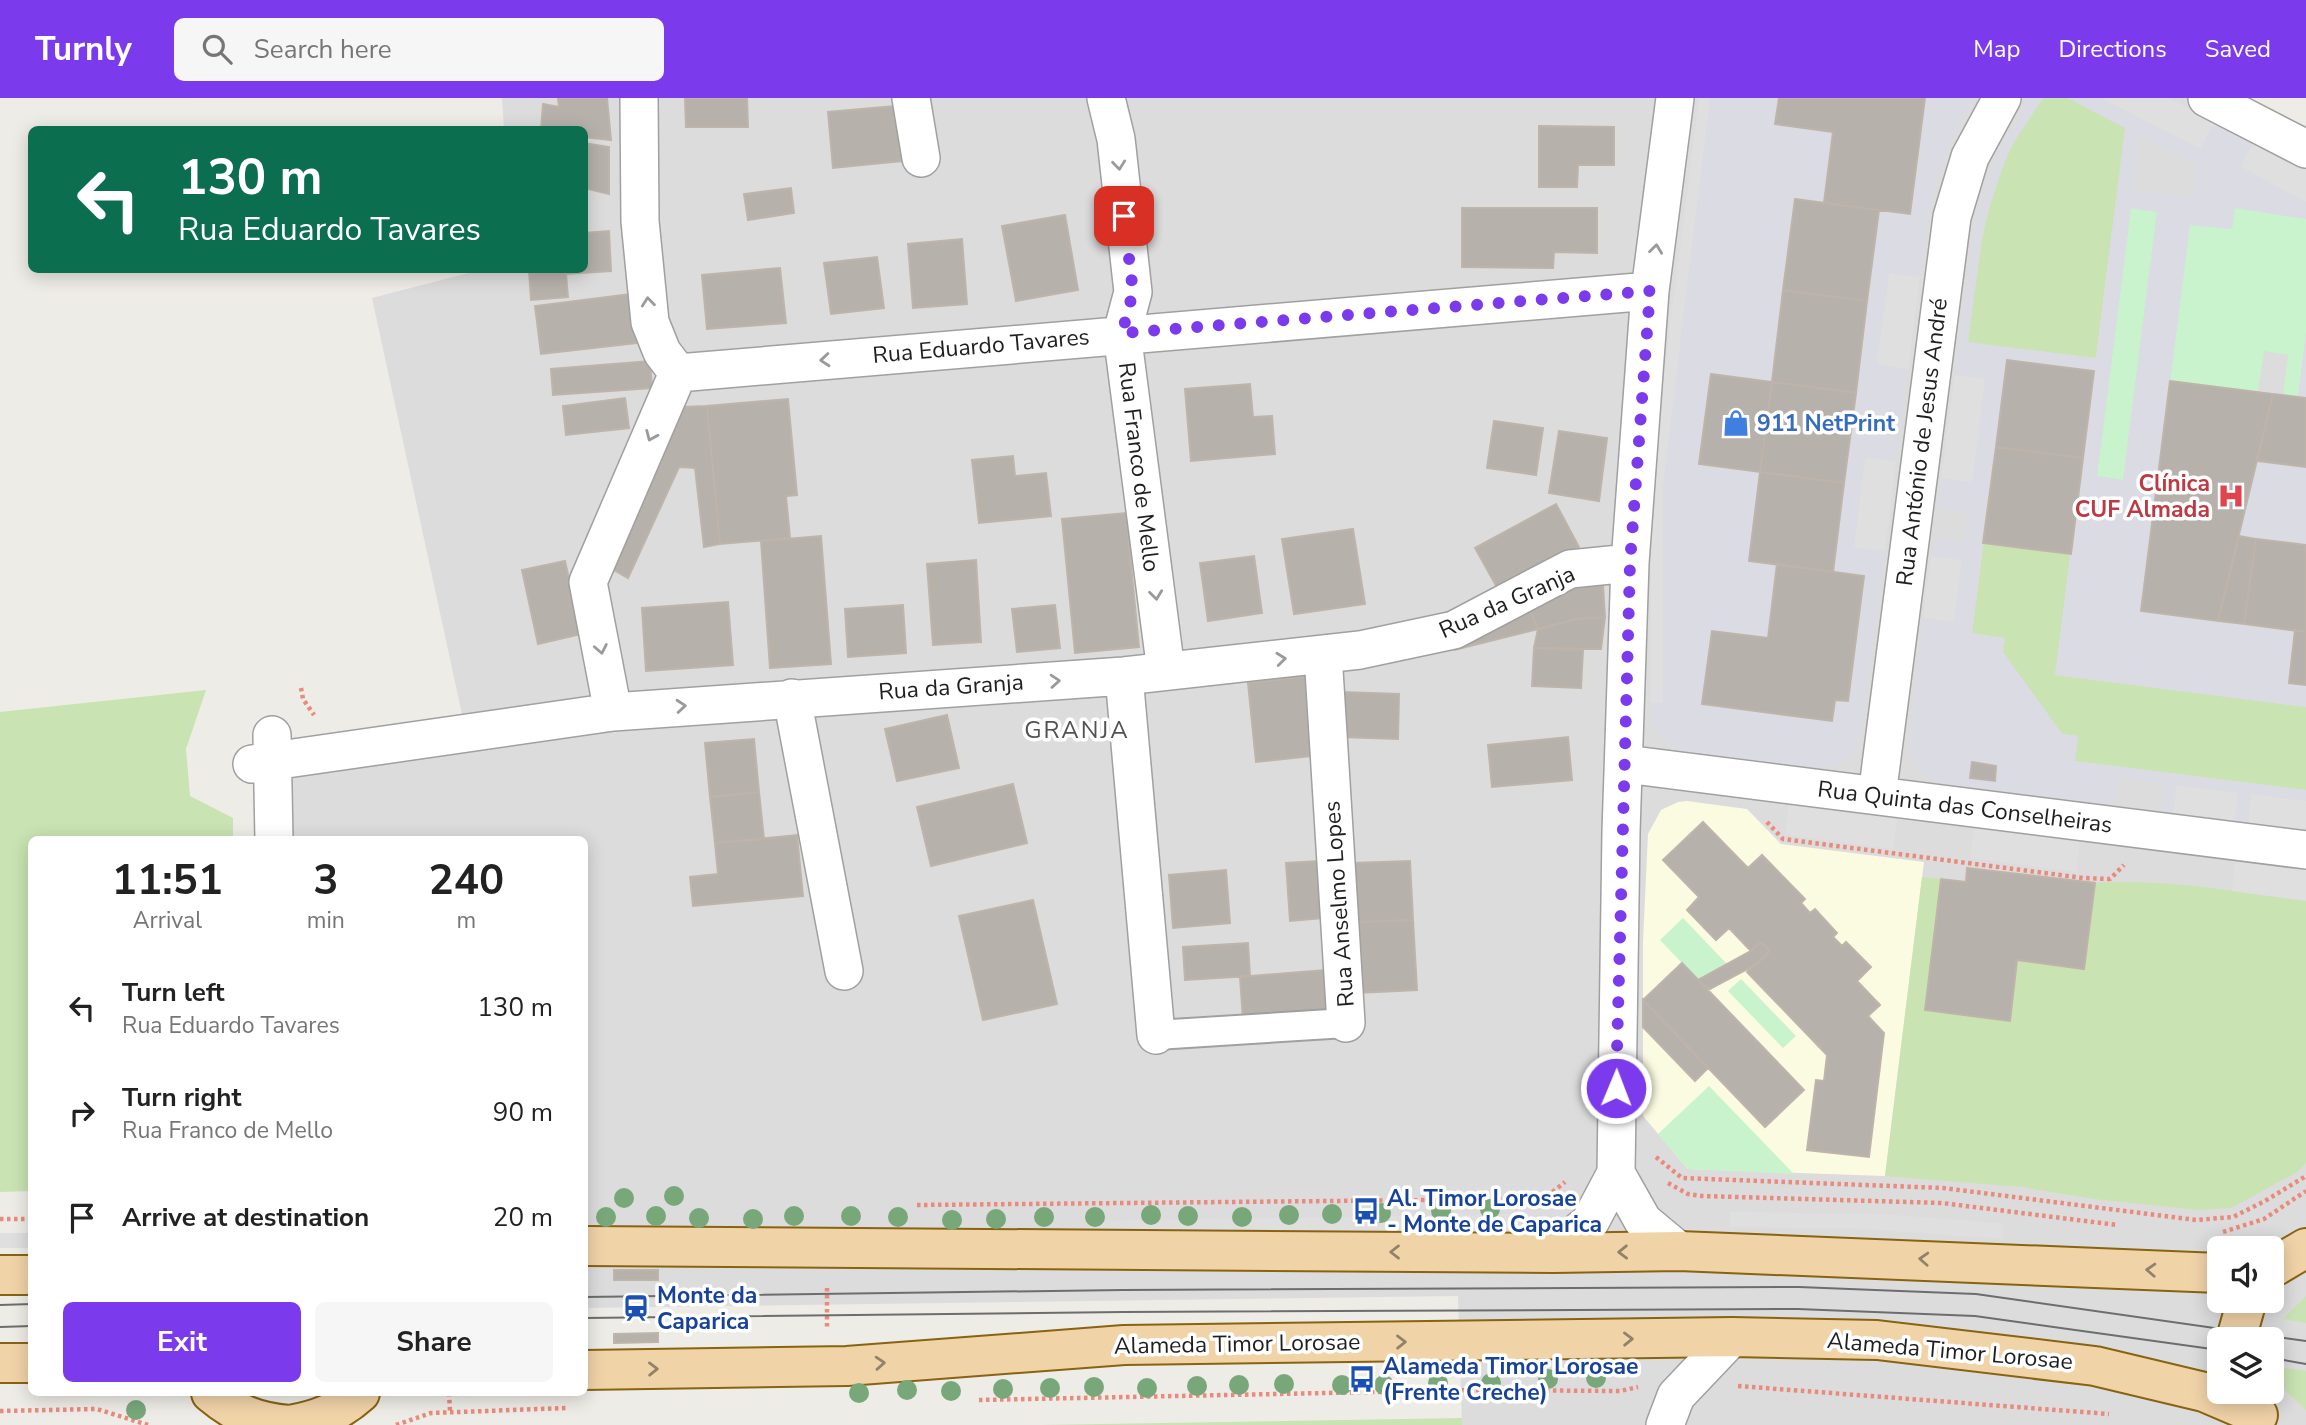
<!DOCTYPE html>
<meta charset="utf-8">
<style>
:root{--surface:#fff;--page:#f6f6f6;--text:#222;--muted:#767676;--accent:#7c3aed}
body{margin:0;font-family:"Nunito Sans",sans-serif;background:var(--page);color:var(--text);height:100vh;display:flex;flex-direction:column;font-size:26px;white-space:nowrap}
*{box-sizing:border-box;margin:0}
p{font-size:23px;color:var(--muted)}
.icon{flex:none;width:38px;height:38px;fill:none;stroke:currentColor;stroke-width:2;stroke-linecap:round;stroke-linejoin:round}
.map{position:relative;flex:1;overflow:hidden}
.side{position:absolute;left:28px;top:738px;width:560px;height:560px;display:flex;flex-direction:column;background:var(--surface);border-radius:10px;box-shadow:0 4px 18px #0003}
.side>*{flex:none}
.top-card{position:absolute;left:28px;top:28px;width:560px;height:147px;border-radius:10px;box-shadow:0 4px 18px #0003;background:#0b6e4f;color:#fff;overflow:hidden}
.buttons{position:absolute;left:2207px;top:1138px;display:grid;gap:14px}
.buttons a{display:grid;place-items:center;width:77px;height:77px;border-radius:10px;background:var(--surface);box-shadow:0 4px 18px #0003;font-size:35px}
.pin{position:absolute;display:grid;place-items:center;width:60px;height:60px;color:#fff;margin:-30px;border-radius:14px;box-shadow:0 4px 10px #0006}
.me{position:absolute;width:77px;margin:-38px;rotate:1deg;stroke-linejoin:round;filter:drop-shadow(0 0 5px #0008)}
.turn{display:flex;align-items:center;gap:24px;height:147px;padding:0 35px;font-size:32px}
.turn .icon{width:91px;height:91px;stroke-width:2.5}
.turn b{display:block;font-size:49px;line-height:60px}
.eta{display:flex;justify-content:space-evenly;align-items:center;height:119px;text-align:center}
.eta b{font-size:42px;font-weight:700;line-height:49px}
.action{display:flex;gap:14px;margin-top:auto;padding:14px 35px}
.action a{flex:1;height:80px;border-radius:10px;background:var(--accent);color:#fff;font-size:28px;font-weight:700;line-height:80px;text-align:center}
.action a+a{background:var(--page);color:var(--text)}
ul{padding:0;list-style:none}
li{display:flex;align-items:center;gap:21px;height:105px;padding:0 35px}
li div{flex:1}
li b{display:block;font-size:26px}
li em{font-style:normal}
header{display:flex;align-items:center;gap:42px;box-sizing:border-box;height:98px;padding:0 35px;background:var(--accent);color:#fff}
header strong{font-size:33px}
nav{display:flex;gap:38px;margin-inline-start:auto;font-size:24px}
.search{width:490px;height:63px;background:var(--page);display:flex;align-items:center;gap:18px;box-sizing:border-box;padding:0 24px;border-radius:10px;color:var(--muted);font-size:26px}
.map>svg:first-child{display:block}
</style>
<header>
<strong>Turnly</strong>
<div class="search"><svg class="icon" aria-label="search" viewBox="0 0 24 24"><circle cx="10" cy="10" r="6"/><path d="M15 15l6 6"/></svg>Search here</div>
<nav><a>Map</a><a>Directions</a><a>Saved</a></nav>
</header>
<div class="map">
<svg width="2306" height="1327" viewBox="0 0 2306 1327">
<rect width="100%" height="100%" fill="#eeece6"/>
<path fill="#dddcdc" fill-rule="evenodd" d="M502,0h1744l60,31v1296h-844l-4,-129 -873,12 -1,-468h-306v-77l188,-30 -94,-435 108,-28h104v-140l-80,-1zM2219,1150h53v52h-53zM2219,1241h53v52h-53z"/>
<path fill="#fbfbe2" d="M1687,703l60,8 34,35 143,18 -39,314 -197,-7 -45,-53v-175l5,-107 13,-24 17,-8z"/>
<path fill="#c9e3b2" d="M2043,0h25l57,30 -29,230 -128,-15c11,-88 17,-174 75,-245z
M1983,445l88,11 -16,121 251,32v83l-231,-29 3,-25 -16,-2 -59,-82 -31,-19z
M206,592l-20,59 4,47 43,22v22h-201l-1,351 -31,1v-480z
M1922,779l19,2 -16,130 84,12 8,-61 67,8 11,-85c71,-5 141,9 211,18v262l-9,9 -66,36 -33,2 -104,-11 -72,-12 -137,-11z
M2306,1198v27l-23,-4z
M2276,1269l30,4v39l-20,-19z
M1462,1320v7h-422z"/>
<path fill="#c8f3cd" d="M2131,110l26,4 -34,268 -26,-4z
M2235,110l71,11v114l-8,64 -15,-2 5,-40 -24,-4 -6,40 -88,-10 20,-157z
M1683,820l44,46 -29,16 -38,-40z
M1741,881l55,57 -13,12 -55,-57z
M1709,988l85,88 -106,-5 -30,-35z"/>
<path fill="#dfdfdf" d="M1699,0h11l-47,387v218h-12v-190l8,-99z
M2101,0h68l46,24 -14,27z
M2253,44l53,28v32l-66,-35z
M1889,175l31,4 -12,92 -31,-5z
M1955,277l30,3 -13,104 -31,-4z
M1865,359l31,4 -11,90 -31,-4z
M1931,458l31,4 -8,62 -31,-4z
M2177,687l61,8 -3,28 -62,-8z
M2251,696l55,7v29l-58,-7z
M1789,707l108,14 -4,30 -108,-14z
M1974,730l106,14 -4,30 -106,-14z
M2235,764l71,8v31l-74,-10z
M1730,1114l152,2 91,7 30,3 -1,15 -151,-11 -121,-1z
M1516,1116v15l-426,7v-15z
M0,1135h31v15h-31z"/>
<path fill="#dbdbe4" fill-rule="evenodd" d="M1710,0h69l-3,26 57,8 -9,71 -29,-3 -23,182 -61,-8 -12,90 61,8 17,92 -9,74 -56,-7 -10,73 130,17 3,-21 13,1 16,-125 -31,-4 46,-362 31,4 15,-116h49l-16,29 -18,45 -11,40 -9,65 -31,-4 -12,91 31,5 -12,92 -31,-3 -11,89 31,4 -24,184 -11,22 -16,9 -27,3 -122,-16 -18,-9 -14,-21 -2,-20h12v-218z
M2030,0h13l-35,53 -24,73 -16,118 128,16 29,-230 -57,-30h33l99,51 15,-27 38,20 -12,25 65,35v17l-71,-11 -3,21 -42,-4 -49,385 154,20 -6,53 17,2v22l-251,-32 38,-305 -86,-10 -35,273 33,5 -2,14 59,82 16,2 -3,25 231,29v11l-55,-7 -3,29 -13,-2 3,-28 -61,-8 -4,28 -13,-2 4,-27 -45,-6 -4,27 -171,-21 -20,-9 -8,-9 -7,-18 14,-130 31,4 8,-62 -31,-4 3,-18 30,3 4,-29 -31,-4 4,-30 31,4 13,-103 -30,-5 20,-152 25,-75zM2140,38l57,29 -3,32 -61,-7zM2131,110l26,4 -34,268 -26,-4zM1972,664l24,4 -2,15 -24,-3z
M2306,235v65l-8,-1z
M2257,363l49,6v78l-67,-9z"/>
<path fill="#b7b1ac" stroke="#beb4aa" stroke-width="2" d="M558,0h49l4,42 -27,-3v-7h-43l2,-26 16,3z
M685,0h62l1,29h-62z
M1779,0h146l-15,116 -86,-11 9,-71 -58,-8z
M906,7l6,55 -79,8 -5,-56z
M1539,28l75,1v38h-36l-1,22h-38z
M584,45l25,4v47l-25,-6z
M791,90l3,25 -46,7 -4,-26z
M1795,101l84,11 -12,91 -84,-11z
M1462,110h135v45l-43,-1 -1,16 -91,-1z
M1065,117l13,75 -62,11 -14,-75z
M609,133l2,40 -45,3 2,23 -37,3 -2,-30h55v-37z
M962,141l5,65 -54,4 -5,-64z
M877,159l7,51 -53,6 -7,-51z
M780,170l6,55 -79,6 -5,-54z
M1783,192l84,11 -11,92 -84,-11z
M630,196l6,49 -95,11 -6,-48z
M2007,262l87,11 -11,87 -87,-11z
M650,263l2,27 -99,7 -2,-26z
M1711,276l61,8 -12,90 -61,-8z
M2170,283l103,13 -55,227 -77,-10z
M1772,284l84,11 -12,90 -84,-11z
M1250,286l3,33 19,-1 3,38 -84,7 -6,-72z
M2273,296l33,4v69l-49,-6z
M625,300l4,30 -63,7 -3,-29z
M788,301l9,96 -11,1 4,42 -70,6 -13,-138z
M707,308l13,138 -16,3 -9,-79 -16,-1 -51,111 -14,-8 66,-163z
M1494,323l49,7 -7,47 -49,-7z
M1559,333l48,7 -8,63 -50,-8z
M1996,349l87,11 -12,96 -88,-11z
M1013,358l2,20 31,-3 5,43 -72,7 -7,-63z
M1760,374l84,11 -11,89 -84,-11z
M1556,406l23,43 -80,44 -24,-43z
M1126,415l13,134 -64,6 -13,-134z
M1353,431l12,75 -71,10 -12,-75z
M821,438l10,128 -61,4 -9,-127z
M2239,438l17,3 -12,85 -26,-3z
M2256,441l50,6v87l-62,-8z
M1254,458l8,57 -54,8 -8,-58z
M976,462l5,82 -48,3 -6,-81z
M565,463l16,73 -43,10 -16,-74z
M1777,466l87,12 -16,125 -13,-1 -3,21 -130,-17 10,-73 56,7z
M1567,487h36l2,32 -28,2 -39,10 -11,-24z
M728,504l5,63 -87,6 -4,-63z
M903,507l3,48 -58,4 -3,-48z
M1055,507l5,43 -43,4 -5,-43z
M1527,507l11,24 -84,21 38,-30z
M1605,519l-4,32 -67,-1 4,-19 39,-10z
M2295,532l11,2v53l-17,-2z
M1534,550l49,2 -2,38 -49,-2z
M1311,578l9,79 -64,7 -8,-79z
M1341,594l58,2 -1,45 -58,-2z
M947,617l12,53 -62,13 -12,-52z
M1568,639l4,43 -80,7 -4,-42z
M754,641l5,53 -49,5 -5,-54z
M1972,664l24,4 -1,15 -25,-3z
M1013,686l14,59 -96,23 -14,-59z
M759,694l5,47 -49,4 -5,-46z
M1703,724l45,46 14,-13 43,44 -4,4 9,10 5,-4 22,24 -4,4 9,9 4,-4 25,25 -14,14 23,24 -12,11 16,17 -15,124 -62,-7 9,-70 8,1 3,-26 -80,-83 23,-21 -9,-9 -10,9 -22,-23 -13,12 -29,-30 12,-13 -36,-37z
M797,737l6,61 -110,10 -3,-29 28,-3 -3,-31z
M1319,763l4,57 -33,3 -4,-58z
M1410,763l3,59 -58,2 -3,-59z
M1967,770l128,15 -11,86 -67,-9 -7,61 -85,-11 16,-131 25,3z
M1226,772l4,53 -57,5 -4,-53z
M1033,802l24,104 -74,16 -24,-104z
M1413,822l4,70 -60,3 -2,-71z
M1761,844l9,9 -13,13 -49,26 -10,-10 53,-29z
M1248,845l2,33 -65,4 -2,-33z
M1682,865l122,127 -39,37 -122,-127z
M1325,872l4,43 -86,7 -3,-43z
M1643,902l65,68 -13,13 -52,-54z
M614,1172h44v10h-44z
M658,1235v9l-44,1v-9z"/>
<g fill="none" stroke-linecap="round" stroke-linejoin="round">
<defs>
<path id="pedestrian" d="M1156,937l190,-12"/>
<path id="minor" d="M639,0l1,123 10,101 12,30 16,21 972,-82
M911,0l10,60
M1106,0l10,41 17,153 -11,41 44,338
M2207,0l99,51
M1323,556l23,369
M1124,578l32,359
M792,600l52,273
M613,614l-25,-130 90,-209
M272,637l2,105
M252,666l361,-52 511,-36 236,-26 94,-20 116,-61 60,-6
M1625,666l681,86
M1877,698l75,-579 18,-60 32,-59
M1616,1075l5,-341 9,-269 20,-272 25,-193
M1553,1155l37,-31 26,-49 27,48 36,30
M1665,1327l11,-29 56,-59"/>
<path id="primary" d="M584,1148l969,7 126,-2 540,22
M2272,1170l34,-20
M0,1177h32
M2236,1241l11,-39
M0,1265h32
M584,1272l263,-4 277,-21 608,-8 145,3 218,26 109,26 54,23
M211,1295c25,21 45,29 78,32
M290,1327c28,-5 49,-13 70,-32"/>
</defs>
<use href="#pedestrian" stroke="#a0a0a0" stroke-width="32"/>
<use href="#minor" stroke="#a0a0a0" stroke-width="40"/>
<use href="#primary" stroke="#886311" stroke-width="42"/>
<path stroke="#ea8a7c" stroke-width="4.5" stroke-dasharray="3.5 3.5" stroke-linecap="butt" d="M301,590l2,11 11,16
M1767,724l16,17 300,39 27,1 14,-14
M1656,1059l26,21 261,10 253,32 37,-3 32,-16 41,-25
M1668,1085l20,11 14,2 240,7 175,22
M917,1107l618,-6 15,-5 15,-12
M0,1121h32
M2223,1134l41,-13 42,-28
M827,1190v40
M1738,1288l371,28
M449,1295l1,18
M979,1302l495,-10 146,1 18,-4
M0,1313l97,-2 51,16
M396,1327l35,-12 136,-5"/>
<use href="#pedestrian" stroke="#fff" stroke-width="28"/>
<use href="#minor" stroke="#fff" stroke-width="37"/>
<use href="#primary" stroke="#f1d3a8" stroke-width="38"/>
<path stroke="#6d6d6d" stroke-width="2" d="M584,1199l539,-7 676,-3 177,7 330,47
M0,1207l32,-1
M584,1220l539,-6 675,-3 177,7 244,34
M0,1229l32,-1
M2272,1260l34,6"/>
</g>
<g fill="#78a87a">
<circle cx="674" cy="1098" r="10"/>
<circle cx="624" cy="1100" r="10"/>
<circle cx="1490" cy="1111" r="10"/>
<circle cx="1441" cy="1113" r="10"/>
<circle cx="1381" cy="1115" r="10"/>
<circle cx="1332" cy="1116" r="10"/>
<circle cx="1151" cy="1117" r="10"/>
<circle cx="1289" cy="1117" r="10"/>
<circle cx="656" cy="1118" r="10"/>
<circle cx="794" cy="1118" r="10"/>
<circle cx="851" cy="1118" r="10"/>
<circle cx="1188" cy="1118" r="10"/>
<circle cx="606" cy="1119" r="10"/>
<circle cx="898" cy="1119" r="10"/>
<circle cx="1044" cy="1119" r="10"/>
<circle cx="1095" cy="1119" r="10"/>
<circle cx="1242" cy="1119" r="10"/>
<circle cx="699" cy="1120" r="10"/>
<circle cx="753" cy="1121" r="10"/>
<circle cx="996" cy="1121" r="10"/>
<circle cx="952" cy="1122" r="10"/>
<circle cx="1596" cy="1280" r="10"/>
<circle cx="1548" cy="1281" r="10"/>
<circle cx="1438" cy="1285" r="10"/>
<circle cx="1491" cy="1285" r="10"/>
<circle cx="1284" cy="1286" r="10"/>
<circle cx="1239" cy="1287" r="10"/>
<circle cx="1342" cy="1287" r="10"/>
<circle cx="1384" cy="1287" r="10"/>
<circle cx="1197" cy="1288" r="10"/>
<circle cx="1094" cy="1289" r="10"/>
<circle cx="1050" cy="1290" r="10"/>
<circle cx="1147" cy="1290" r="10"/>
<circle cx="1003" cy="1291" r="10"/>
<circle cx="907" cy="1292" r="10"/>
<circle cx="951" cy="1293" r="10"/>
<circle cx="859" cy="1295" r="10"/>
<circle cx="136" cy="1312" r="10"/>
</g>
<defs><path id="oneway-chevron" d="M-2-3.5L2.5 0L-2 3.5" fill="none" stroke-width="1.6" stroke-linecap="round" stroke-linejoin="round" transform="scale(1.75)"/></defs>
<g stroke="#9a9a9a">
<use href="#oneway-chevron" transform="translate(1119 67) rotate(84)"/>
<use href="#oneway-chevron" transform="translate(1656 151) rotate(-83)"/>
<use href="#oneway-chevron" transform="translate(648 204) rotate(-96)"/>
<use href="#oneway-chevron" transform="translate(825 262) rotate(175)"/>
<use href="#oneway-chevron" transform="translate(651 338) rotate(113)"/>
<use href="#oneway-chevron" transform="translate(1156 497) rotate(83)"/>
<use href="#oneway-chevron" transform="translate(601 551) rotate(79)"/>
<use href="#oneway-chevron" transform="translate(1281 561) rotate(-6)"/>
<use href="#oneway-chevron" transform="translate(1055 583) rotate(-4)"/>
<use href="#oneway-chevron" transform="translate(681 608) rotate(-5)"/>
</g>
<g stroke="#92826a">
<use href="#oneway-chevron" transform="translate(1395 1154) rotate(-180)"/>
<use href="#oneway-chevron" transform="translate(1623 1154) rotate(179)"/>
<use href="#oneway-chevron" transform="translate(1924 1161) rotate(-177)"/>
<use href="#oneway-chevron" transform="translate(2151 1172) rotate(-177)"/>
<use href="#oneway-chevron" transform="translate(1628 1241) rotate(-1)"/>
<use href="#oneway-chevron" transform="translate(1401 1244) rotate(-1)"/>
<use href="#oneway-chevron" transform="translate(880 1265) rotate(-4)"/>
<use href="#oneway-chevron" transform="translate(653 1271) rotate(-1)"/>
</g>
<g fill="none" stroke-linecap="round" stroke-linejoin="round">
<path stroke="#7c3aed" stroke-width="12" stroke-dasharray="0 21.6" d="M1124,118l9,76 -11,41 528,-42 -20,272 -14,525"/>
</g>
<defs>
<symbol id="shop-bare" viewBox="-9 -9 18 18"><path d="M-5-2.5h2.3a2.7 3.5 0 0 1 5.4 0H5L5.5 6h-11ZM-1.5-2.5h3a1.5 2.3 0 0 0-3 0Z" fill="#3f7fe0" stroke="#fff" stroke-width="2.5" paint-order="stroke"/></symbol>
<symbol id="hospital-bare" viewBox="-9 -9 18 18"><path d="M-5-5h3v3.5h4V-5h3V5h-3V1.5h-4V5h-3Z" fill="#e0444e" stroke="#fff" stroke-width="2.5" paint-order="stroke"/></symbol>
<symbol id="bus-bare" viewBox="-9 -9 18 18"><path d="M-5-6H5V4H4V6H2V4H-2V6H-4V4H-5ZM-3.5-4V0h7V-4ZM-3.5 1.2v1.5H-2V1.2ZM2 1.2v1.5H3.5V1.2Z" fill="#1a4fb4" stroke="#fff" stroke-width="2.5" paint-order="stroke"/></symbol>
<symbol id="station-bare" viewBox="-9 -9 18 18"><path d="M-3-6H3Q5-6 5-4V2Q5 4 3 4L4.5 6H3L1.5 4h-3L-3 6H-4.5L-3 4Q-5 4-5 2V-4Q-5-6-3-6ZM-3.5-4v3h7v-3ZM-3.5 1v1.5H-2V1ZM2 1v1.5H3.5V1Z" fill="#1a4fb4" stroke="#fff" stroke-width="2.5" paint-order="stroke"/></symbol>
</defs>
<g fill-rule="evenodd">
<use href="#shop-bare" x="1717" y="306" width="38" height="38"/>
<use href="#hospital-bare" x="2212" y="379" width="38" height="38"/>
<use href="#bus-bare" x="1347" y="1094" width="38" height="38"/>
<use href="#station-bare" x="617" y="1191" width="38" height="38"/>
<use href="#bus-bare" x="1343" y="1262" width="38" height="38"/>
</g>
<g text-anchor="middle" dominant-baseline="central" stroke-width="7" stroke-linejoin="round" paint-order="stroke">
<g font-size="23" fill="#1f1f1f" stroke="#fff">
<text transform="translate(981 248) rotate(-5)">Rua Eduardo Tavares</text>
<text transform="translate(1922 344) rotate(-83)">Rua António de Jesus André</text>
<text transform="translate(1139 369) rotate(83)">Rua Franco de Mello</text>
<text transform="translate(1507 504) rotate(-24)">Rua da Granja</text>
<text transform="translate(951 589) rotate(-4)">Rua da Granja</text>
<text transform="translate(1965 709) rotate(7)">Rua Quinta das Conselheiras</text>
<text transform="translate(1339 806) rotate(-94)">Rua Anselmo Lopes</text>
<text transform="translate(1237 1246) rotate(-1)">Alameda Timor Lorosae</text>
<text transform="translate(1950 1253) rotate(5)">Alameda Timor Lorosae</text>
</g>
<g font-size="23" font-weight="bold" fill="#366cbe" stroke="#fff" text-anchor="start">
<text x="1757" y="325">911 NetPrint</text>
</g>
<g font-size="23" font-weight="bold" fill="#be3a42" stroke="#fff" text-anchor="end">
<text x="2210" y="385">Clínica<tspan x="2210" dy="26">CUF Almada</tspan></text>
</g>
<g font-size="23" font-weight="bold" fill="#164399" stroke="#fff" text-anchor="start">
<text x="1387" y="1100">Al. Timor Lorosae<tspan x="1387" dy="26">- Monte de Caparica</tspan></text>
<text x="657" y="1197">Monte da<tspan x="657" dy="26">Caparica</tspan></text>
<text x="1383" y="1268">Alameda Timor Lorosae<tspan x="1383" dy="26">(Frente Creche)</tspan></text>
</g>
<g font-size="24" letter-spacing="2" fill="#525252" stroke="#fff">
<text x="1077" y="632">GRANJA</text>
</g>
</g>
</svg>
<div class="buttons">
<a><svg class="icon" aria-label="sound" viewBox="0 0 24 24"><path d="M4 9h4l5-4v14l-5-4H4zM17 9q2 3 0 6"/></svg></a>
<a><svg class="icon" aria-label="layers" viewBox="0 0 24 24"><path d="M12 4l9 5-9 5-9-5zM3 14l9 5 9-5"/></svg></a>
</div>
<div class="pin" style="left:1124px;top:118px;background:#d93025"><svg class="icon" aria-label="arrive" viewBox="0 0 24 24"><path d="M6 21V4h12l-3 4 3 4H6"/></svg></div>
<svg class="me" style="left:1616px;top:990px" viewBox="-20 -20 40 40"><circle r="17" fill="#7c3aed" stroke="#fff" stroke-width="3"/><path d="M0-11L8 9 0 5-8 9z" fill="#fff"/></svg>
<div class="top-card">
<div class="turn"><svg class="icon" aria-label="left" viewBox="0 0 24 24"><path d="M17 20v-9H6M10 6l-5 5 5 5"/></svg><div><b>130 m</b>Rua Eduardo Tavares</div></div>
</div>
<section class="side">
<div class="eta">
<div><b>11:51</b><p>Arrival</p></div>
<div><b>3</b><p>min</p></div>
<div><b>240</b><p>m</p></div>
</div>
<ul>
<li><svg class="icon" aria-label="left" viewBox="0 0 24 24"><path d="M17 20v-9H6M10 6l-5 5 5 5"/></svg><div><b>Turn left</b><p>Rua Eduardo Tavares</p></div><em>130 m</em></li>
<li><svg class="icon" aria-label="right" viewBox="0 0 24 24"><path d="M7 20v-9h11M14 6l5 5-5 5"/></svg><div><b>Turn right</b><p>Rua Franco de Mello</p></div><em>90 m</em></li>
<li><svg class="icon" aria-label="arrive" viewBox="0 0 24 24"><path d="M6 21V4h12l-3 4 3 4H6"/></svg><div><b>Arrive at destination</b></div><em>20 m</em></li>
</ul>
<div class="action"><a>Exit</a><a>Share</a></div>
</section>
</div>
